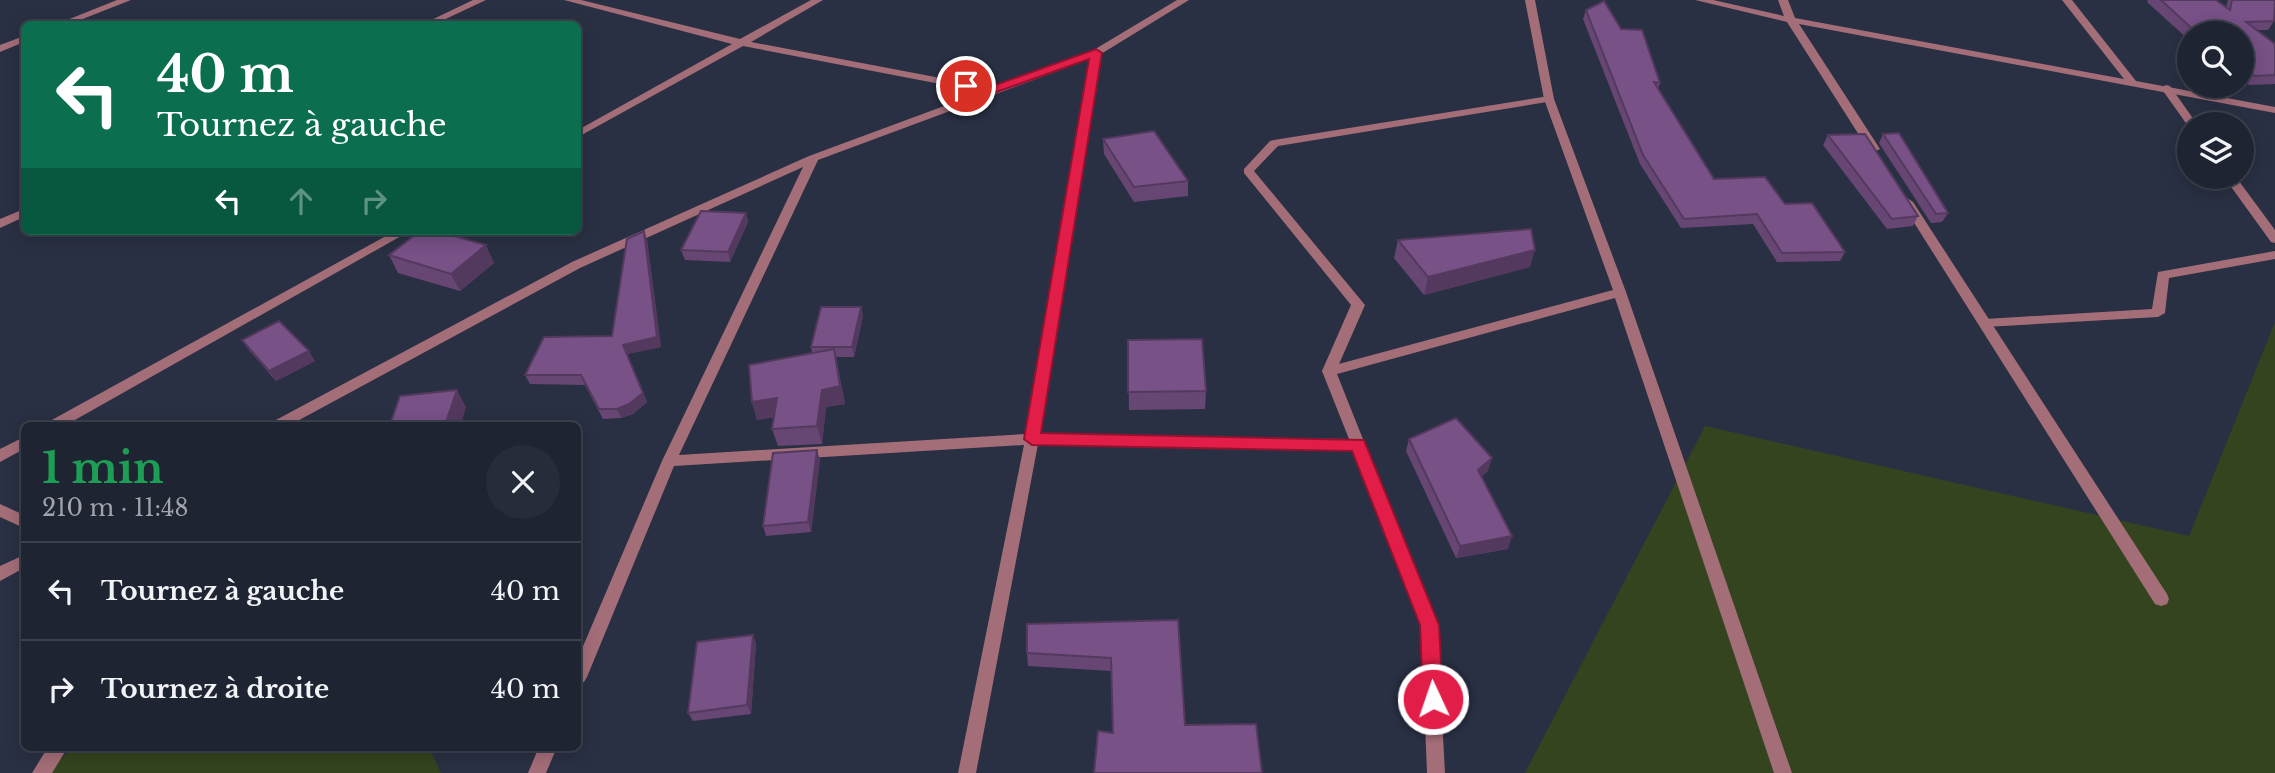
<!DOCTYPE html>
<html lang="fr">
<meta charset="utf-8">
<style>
:root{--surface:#1f2432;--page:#272c3a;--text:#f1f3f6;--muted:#a1a4ac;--line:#3c414d}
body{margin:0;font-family:"Libre Baskerville",serif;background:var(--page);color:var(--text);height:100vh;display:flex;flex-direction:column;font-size:26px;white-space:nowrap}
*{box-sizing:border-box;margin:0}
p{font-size:23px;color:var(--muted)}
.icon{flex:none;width:38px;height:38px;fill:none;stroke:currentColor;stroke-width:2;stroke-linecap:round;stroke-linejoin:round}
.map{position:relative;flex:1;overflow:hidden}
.panel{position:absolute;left:21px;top:422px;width:560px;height:329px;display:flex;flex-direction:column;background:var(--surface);border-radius:10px;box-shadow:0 4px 18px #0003,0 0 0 2px var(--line)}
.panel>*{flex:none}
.top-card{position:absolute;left:21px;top:21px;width:560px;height:214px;border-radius:10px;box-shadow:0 4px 18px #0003,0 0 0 2px var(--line);background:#0b6e4f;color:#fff;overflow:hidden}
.buttons{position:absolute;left:2177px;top:21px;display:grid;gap:14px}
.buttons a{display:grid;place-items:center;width:77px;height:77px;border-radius:50%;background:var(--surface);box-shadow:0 4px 18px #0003,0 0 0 2px var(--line);font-size:35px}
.pin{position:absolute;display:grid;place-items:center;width:60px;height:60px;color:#fff;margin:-30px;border:4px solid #fff;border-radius:50%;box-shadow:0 2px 7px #0007}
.me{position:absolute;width:77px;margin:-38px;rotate:357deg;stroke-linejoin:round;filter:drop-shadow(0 0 5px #0008)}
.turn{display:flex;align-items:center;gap:24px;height:147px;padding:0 21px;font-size:32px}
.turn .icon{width:91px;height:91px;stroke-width:2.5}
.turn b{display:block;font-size:49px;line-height:60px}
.lanes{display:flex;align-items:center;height:66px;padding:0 21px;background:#0003;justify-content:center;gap:35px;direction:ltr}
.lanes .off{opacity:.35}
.round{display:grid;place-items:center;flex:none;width:74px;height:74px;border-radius:37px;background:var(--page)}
.summary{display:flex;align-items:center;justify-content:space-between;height:119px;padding:0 21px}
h1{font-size:42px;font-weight:800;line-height:52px;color:#1e9e55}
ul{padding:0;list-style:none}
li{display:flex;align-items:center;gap:21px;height:98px;padding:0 21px;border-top:2px solid var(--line)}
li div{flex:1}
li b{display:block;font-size:26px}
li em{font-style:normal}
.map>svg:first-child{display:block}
</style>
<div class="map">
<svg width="2275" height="773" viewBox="0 0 2275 773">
<rect width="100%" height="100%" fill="#293043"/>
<path fill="#33441f" d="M2275,322v451h-750l180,-347 484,110z
M74,747h355l12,26h-397z"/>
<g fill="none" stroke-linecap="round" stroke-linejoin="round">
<path fill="#a46e79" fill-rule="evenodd" d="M2166,85l4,1 27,38h-8l-1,2 -27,-38z
M1549,96l4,1v4l-275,45 -24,25 111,134 -29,66 -7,5 -5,-2 -2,-3 29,-66 -107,-132v-4l26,-28 4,-1z
M2224,177h12l39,53v13l-4,-1z
M2275,251v8l-106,19 -4,35 -7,4 -173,10 -7,-4 7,-4 167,-10 6,-37z"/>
<path fill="#a46e79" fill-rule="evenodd" d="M117,0h14l-61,24h-13z
M473,0h13l-51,24h-12z
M564,0h17l159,39 71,-39h12l-72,42 242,46 99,-37 85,-51h12l-88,54 -61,380 309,5 -27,-68 2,-3 289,-78 -69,-191 -19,-99h10l19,99 72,193 166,481h-18l-159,-475 -278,76 100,251 8,148h-18l-6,-148 -68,-175 -315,-6 -62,329h-18l66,-328 -350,21 -87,211 -3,5 -6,2v-26l84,-197 141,-294 -223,101 -290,157h-18l2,-4 298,-159 237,-106 173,-64 -239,-46 -165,91v-7l154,-86zM1090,59l-64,375 -347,21 139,-295z
M1695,0h18l71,16 -6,-16h10l7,18 329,61 -62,-79h10l64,81 139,26v6l-476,-89 81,125 -6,3 -6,-3 -81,-127z
M24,36v6l-24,10v-7z
M1907,198l6,4 254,392 2,5 -2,5 -6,2 -6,-2 -254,-402z
M24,209v8l-24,11v-9z
M395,231h15l-344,194h-18l2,-4z
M24,437v12l-24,13v-13z
M0,504l24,11v13l-24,-11z
M24,555v13l-24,13v-15z
M48,747h20l-16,26h-20z
M539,747h18l-11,26h-18z"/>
</g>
<path fill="#674674" d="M2148,0h68l10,8 2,-8h47l-1,21 -6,9h-11l18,14v40l-26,1 -7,-6v-46h-53v7l-42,-38z
M1586,10l35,19 39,54 -2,6 56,90 71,25 60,48 -5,9 -63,1 -24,-38 -72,4 -41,-64 -57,-145z
M1883,134l65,79 -6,9 -11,1 -52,-80z
M1828,135l90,81 -5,10 -26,3 -64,-84z
M1103,139l85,42v15l-54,6 -30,-48z
M746,213l2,9 -18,40 -45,-2 -4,-10z
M647,240l14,107 -34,7 20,48 -14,12 -12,4 -18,1 -18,-34 -55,-1 -5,-9 87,-39z
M1398,240l132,27 -106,28 -30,-37z
M389,255l105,8 -34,28 -62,-18z
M863,316l-9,41h-18l9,47 -19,3 -4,37 -44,2 -6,-17 2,-12 -17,3 -5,-18 60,-49 -1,-6z
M242,340l73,21 -39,20 -28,-32z
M1128,340l78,51 -1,18 -76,1z
M1409,439l79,32 -7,5 27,73 -52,9 -50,-107z
M820,460l-9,72 -45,4 -3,-10z
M1178,620l-65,113 -2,-62 -83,-5 -1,-13z
M753,635l3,9 -5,70 -58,7 -5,-8z"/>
<path fill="#54395e" d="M746,213l2,9 -18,40 -2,-10z
M644,231l3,9 14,107 -34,7 -4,-9z
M486,245l8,18 -34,28 -9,-17z
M1535,250l-5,17 -106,28 4,-18z
M861,307l2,9 -9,41 -2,-10z
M834,349l11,55 -19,3 -4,37 -5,-18 5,-36z
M309,351l6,10 -39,20 -7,-10z
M457,390l9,17 -5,18h-16z
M643,393l4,9 -14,12 -12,4 -4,-9z
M777,398l5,18 -25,4 -5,-18z
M817,450l3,10 -9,72 -3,-10z
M1492,458l-4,13 -14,12 4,-13z
M1512,536l-4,13 -52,9 4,-12z
M753,635l3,9 -5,70 -4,-9z"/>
<path fill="#785187" stroke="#54395e" stroke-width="2" d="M2161,0h55l14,10 2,-10h43l-1,21 -28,1 29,22v31l-20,1 -13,-11v-32h-45z
M1604,1l17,28 21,1 18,53 -6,-1 60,97 51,-2 20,27 27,-1 33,49 -63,1 -25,-39 -73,5 -41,-64 -57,-145z
M1154,131l34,50 -54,6 -31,-48z
M1899,133l49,80 -12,1 -53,-80z
M1865,134l53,82 -26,3 -64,-84z
M701,211l45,2 -18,39 -47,-2z
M1531,229l4,21 -107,27 -30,-37z
M420,231h16l50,14 -35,29 -62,-19z
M644,231l13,106 -34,8 20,48 -14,11 -12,5h-18l-18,-34h-56l19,-38 68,-1 15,-97z
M821,307h40l-9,40h-41z
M279,321l30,30 -40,20 -27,-31z
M1202,339l4,52 -78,1v-52z
M834,349l6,37 -18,4 -5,36 -45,3 5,-31 -25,4 -3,-37z
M457,390l-12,35h-55l10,-29z
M1456,418l36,40 -14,12 34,66 -52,10 -51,-107z
M817,450l-9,72 -45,4 10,-73z
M1178,620l7,105 71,-1 6,49h-168l4,-42 15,2 -2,-75 -84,-5v-29z
M753,635l-6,70 -59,8 9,-71z"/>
<path fill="#e11d48" stroke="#92132f" stroke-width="2" d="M1096,49l6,4 -61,380 323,7 75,185 4,74 -3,6 -7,3 -7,-3 -3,-6 -3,-74 -68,-174 -320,-6 -8,-6 65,-380 -98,35 -31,-8 6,-4 24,5z"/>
</svg>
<div class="buttons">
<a><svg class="icon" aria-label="search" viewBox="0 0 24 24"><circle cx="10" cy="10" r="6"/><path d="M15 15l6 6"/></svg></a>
<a><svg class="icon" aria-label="layers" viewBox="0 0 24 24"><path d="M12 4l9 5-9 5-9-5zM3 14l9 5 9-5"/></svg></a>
</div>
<div class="pin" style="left:966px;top:86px;background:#d93025"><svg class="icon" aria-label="arrive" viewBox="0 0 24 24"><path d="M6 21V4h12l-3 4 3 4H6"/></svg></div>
<svg class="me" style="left:1433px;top:699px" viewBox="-20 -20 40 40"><circle r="17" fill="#e11d48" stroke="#fff" stroke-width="3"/><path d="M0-11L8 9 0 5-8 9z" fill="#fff"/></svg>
<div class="top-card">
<div class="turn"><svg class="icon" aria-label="left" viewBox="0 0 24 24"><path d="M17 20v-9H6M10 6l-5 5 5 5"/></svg><div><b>40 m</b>Tournez à gauche</div></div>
<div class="lanes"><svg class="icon" aria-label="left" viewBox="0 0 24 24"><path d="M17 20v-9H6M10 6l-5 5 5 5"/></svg><svg class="icon off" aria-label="ahead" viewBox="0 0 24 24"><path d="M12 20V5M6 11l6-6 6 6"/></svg><svg class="icon off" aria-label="right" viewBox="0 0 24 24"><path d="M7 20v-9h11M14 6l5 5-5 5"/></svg></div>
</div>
<section class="panel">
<div class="summary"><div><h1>1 min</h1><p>210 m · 11:48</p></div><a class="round"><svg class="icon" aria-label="close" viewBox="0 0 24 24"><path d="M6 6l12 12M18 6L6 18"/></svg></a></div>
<ul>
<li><svg class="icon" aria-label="left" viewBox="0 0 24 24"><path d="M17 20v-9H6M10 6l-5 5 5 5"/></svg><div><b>Tournez à gauche</b></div><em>40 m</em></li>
<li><svg class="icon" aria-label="right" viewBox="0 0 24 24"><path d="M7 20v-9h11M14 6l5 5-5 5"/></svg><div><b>Tournez à droite</b></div><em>40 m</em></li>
</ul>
</section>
</div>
